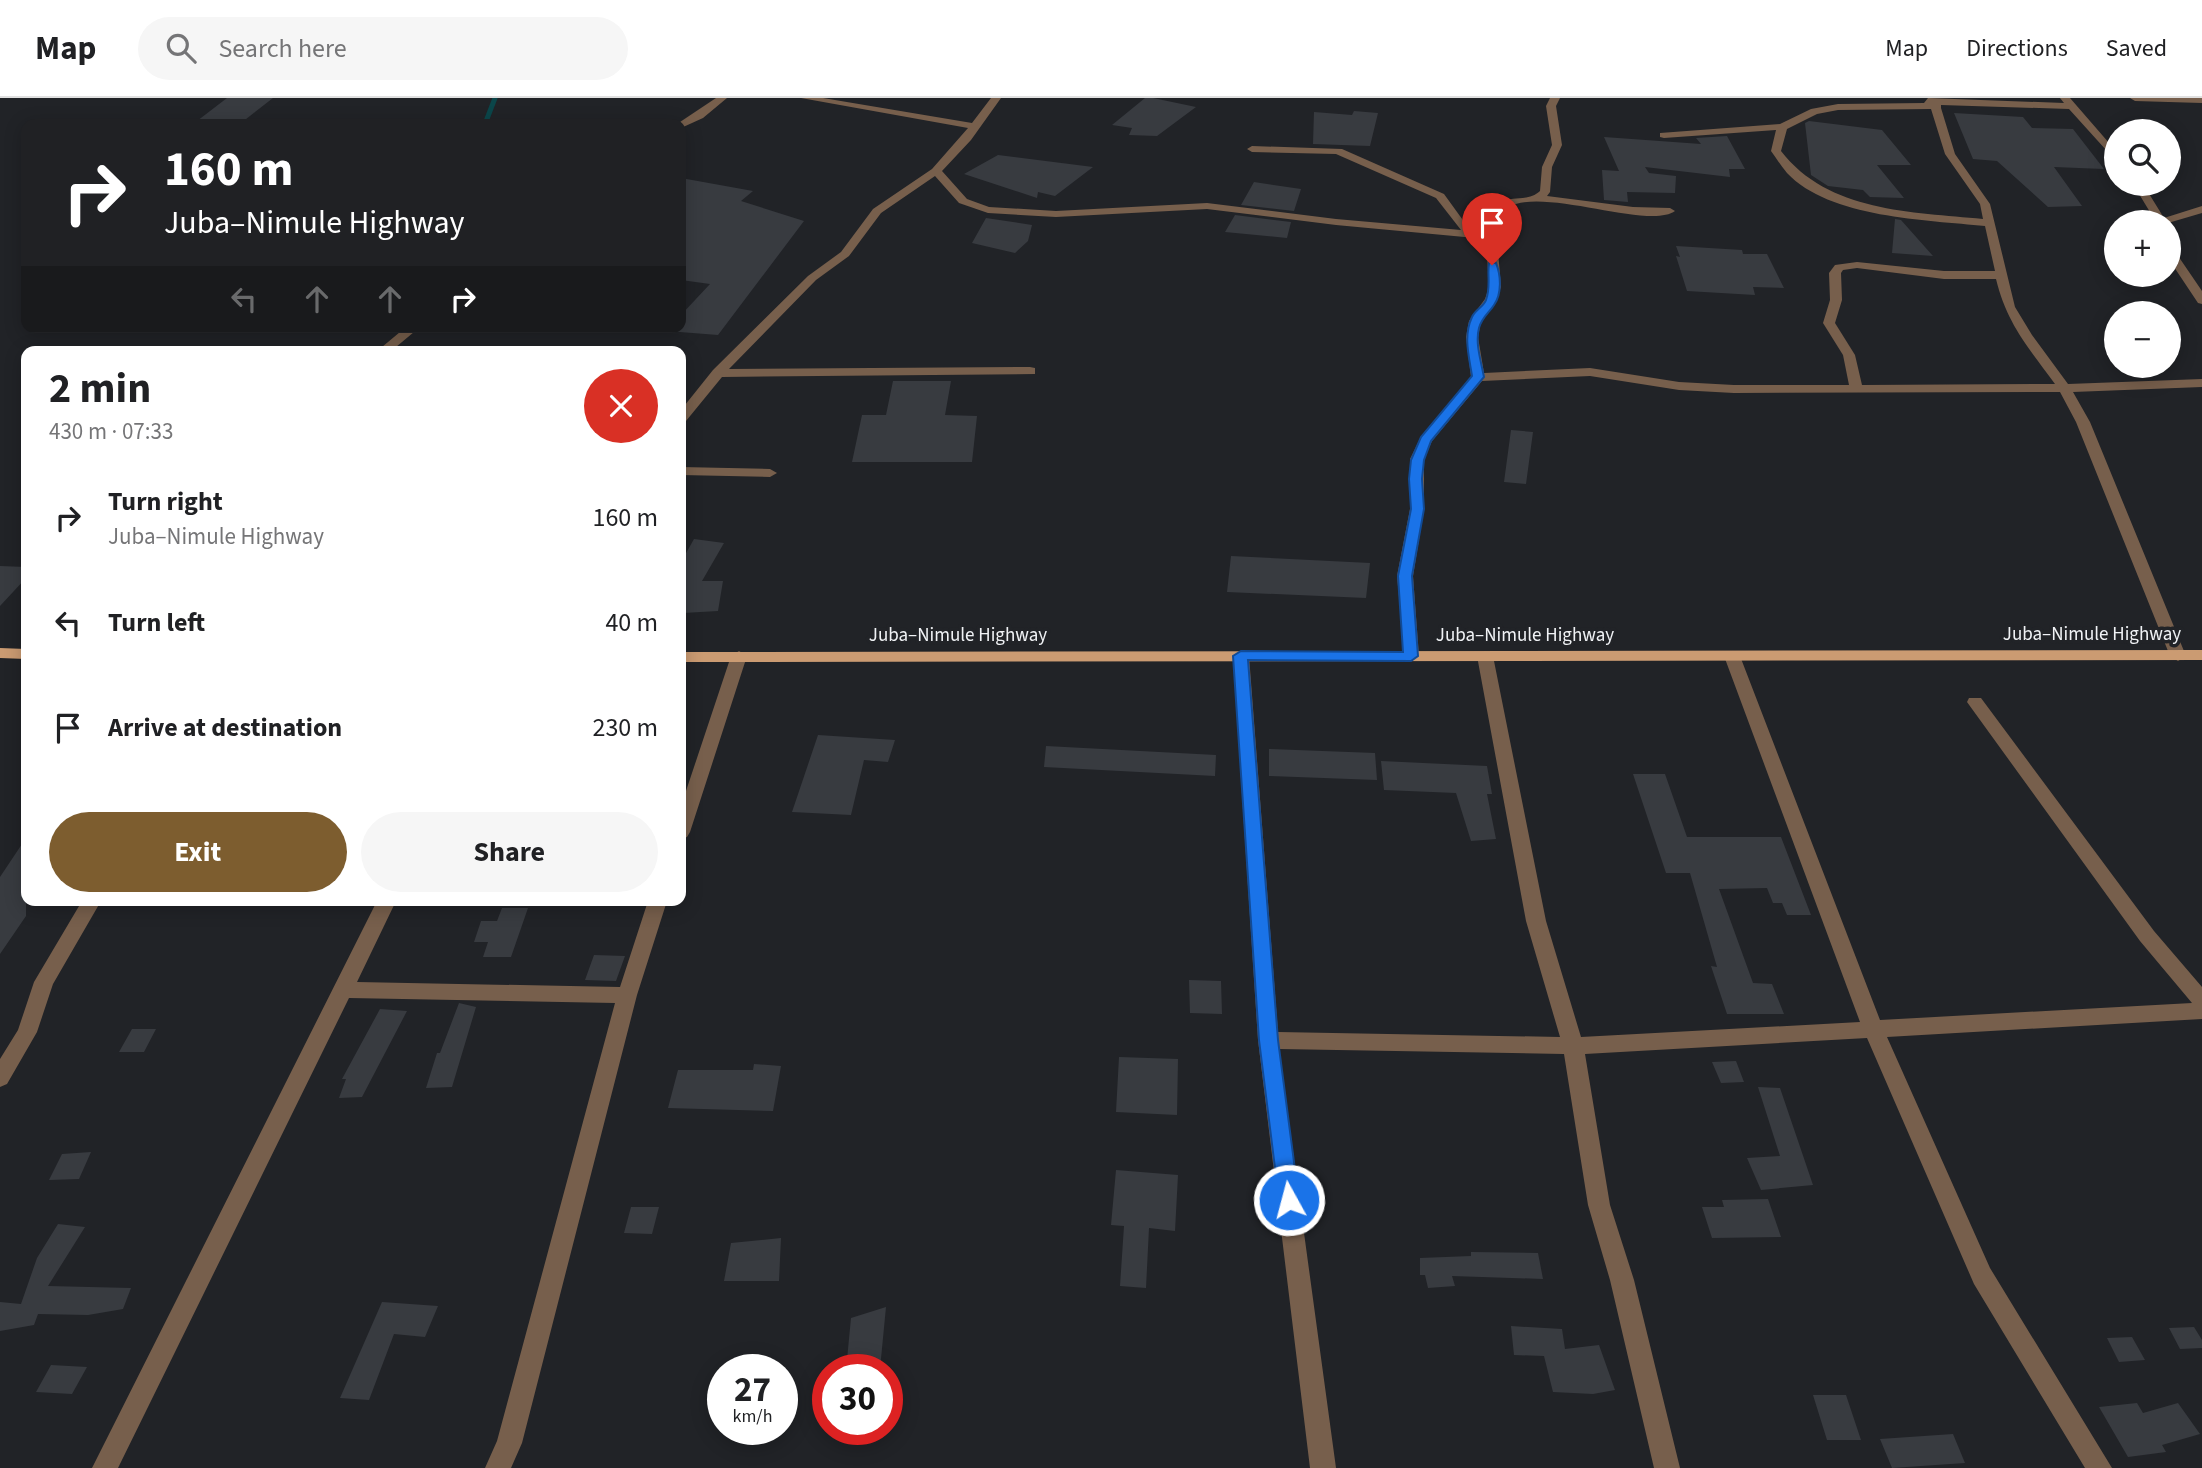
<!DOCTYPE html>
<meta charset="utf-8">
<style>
:root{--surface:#fff;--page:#f6f6f6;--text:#202124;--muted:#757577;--line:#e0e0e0;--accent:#7d5d2f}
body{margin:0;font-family:"Source Sans 3",sans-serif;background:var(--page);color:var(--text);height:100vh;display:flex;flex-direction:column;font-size:26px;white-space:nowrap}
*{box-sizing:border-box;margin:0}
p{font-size:23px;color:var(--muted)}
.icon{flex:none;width:38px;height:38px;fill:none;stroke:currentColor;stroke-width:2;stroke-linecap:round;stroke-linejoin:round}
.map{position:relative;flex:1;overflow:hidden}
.drawer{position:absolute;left:21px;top:248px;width:665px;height:560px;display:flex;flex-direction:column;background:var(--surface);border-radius:14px;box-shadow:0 4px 18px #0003}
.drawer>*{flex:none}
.banner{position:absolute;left:21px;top:21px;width:665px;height:214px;border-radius:14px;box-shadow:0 4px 18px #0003;background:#202124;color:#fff;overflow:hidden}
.fabs{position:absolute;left:2104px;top:21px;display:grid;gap:14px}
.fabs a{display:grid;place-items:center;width:77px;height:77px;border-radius:50%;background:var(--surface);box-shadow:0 4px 18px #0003;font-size:35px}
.speed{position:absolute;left:707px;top:1256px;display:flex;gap:14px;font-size:35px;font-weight:700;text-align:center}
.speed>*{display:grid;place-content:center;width:91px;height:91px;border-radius:50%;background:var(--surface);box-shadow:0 4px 18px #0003;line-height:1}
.speed small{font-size:18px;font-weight:400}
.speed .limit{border:10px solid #d22;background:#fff;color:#111}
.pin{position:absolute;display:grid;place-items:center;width:60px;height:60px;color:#fff;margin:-72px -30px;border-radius:50% 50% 50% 0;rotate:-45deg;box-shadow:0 0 7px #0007}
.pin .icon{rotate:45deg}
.me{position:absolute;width:77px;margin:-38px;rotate:353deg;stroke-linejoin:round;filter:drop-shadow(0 0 5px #0008)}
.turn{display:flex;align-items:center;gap:24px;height:147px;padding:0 28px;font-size:32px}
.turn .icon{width:91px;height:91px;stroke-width:2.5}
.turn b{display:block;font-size:49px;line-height:60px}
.lanes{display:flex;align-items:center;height:66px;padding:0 28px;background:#0003;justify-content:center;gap:35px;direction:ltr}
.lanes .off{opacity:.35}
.round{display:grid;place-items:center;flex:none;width:74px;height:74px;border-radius:37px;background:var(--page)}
.summary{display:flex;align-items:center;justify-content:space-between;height:119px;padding:0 28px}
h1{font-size:42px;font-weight:700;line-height:52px}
.primary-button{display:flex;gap:14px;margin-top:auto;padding:14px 28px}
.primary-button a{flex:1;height:80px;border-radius:42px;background:var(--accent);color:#fff;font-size:28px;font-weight:700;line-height:80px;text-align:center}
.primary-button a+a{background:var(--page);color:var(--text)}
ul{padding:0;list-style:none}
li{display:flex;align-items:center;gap:21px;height:105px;padding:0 28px}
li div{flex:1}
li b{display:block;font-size:26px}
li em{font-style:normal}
header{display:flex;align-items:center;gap:42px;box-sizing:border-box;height:98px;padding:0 35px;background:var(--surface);border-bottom:2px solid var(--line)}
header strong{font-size:33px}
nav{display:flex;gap:38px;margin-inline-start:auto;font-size:24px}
.search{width:490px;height:63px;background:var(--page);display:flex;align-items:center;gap:18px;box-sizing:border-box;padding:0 24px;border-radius:38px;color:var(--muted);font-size:26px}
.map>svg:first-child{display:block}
</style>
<header>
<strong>Map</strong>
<div class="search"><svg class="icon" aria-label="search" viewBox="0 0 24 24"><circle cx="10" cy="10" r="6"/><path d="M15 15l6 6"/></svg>Search here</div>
<nav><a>Map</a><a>Directions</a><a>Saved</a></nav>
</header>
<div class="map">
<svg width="2202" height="1370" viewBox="0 0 2202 1370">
<rect width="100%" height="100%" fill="#212327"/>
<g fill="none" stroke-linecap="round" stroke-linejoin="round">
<path stroke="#0b464a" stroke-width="5" d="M485,26l10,-26"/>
</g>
<path fill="#383b40" d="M227,0h46l-32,25 -44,-2z
M1145,0h8l43,9 -39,29 -28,-1 3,-7 -20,-3z
M1354,13l24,2 -8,33 -57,-2 1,-32 38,3z
M1954,15l69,4 9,11 41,1 31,40 -50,-2 28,39 -34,1 -51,-46 -24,-2z
M1809,23l73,9 29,35h-34l27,33 -34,-1 -7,-7 -35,-4 -17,-11 -6,-52z
M1727,38l18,33h-16l1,8 -85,-10 4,6 27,3 -1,17 -48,-1 1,10 -24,-2 -2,-30 17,1 -15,-34 97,7 -5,-6z
M998,57l95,12 -38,29 -17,-4 -1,6 -73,-24z
M681,80l72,13 -12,10 63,20 -86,114 -51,-4 3,-4h11v-12l29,-31 -29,-4z
M1254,84l47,7 -7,22 -53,-6z
M1235,117l56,7 -4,16 -62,-6z
M986,120l46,7 -4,16 -13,12 -43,-10z
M1895,121l6,1 32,36 -41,-3z
M1676,148l66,4 1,4h24l17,34 -31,-1 2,8 -68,-4 -11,-35 4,1z
M893,283h58l-6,34 32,1 -5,46h-120l10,-47h24z
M1511,332l22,2 -7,52 -22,-2z
M694,441l30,4 -22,38h21l-5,30 -35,2 -2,4v-55z
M1231,458l139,7 -4,35 -139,-6z
M0,468l26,1v11l-26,28z
M818,637l77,5 -7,22 -24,-2 -13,55 -59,-3z
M1046,648l170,9 -1,21 -171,-9z
M1269,651l106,4 2,27 -108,-4z
M1381,663l106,5 5,28h-5l9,45 -25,2 -15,-48 -72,-3z
M1633,676h32l22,63h94l30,78h-24l-5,-12h-9l-6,-15 -48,1 34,94 19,1 12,30h-57l-16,-48 6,1 -27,-94h-24z
M26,740v78l-26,38v-77z
M502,810h26l-17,49h-28l5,-15h-14l7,-21h16z
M594,857l31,1 -9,25 -31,-1z
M1189,882l32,1 1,33 -32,-1z
M459,905l17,4 -24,80 -26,1 11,-35h3z
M380,911l27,2 -45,86 -23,1 7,-19h-4z
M132,931h24l-12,23h-25z
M1119,959l59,2 -1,56 -61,-3z
M1736,963l8,21 -23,1 -9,-21z
M754,966l27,2 -8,45 -105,-3 10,-38h75z
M1758,989l22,1 33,97 -52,5 -14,-32 33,-2z
M91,1054l-12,27 -30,1 13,-26z
M1116,1072l62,5 -3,56 -26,-3 -3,60 -26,-2 4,-60 -13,-1z
M1768,1101l13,38 -69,1 -10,-31h22l-2,-7z
M631,1109h28l-7,27 -28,-1z
M58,1126l27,3 -37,59 83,2 -8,21 -35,6 -50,-1 -4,11 -34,6v-29l21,2 16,-46z
M781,1140l-2,43h-55l7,-38z
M1471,1154l67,1 5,26 -91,-3 3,10 -27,2 -3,-13h-5v-17l51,-2z
M382,1204l56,4 -13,31 -31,-3 -25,66 -29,-2z
M886,1209l-6,62 -34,1 5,-52z
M1511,1228l51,3 3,20 34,-4 16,45 -22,4 -40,-2 -9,-36 -30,-1z
M2194,1229l8,13v8l-22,1 -11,-21z
M2132,1239l13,23 -26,2 -12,-24z
M51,1267l36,2 -15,27 -36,-2z
M1813,1297h33l15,45h-34z
M2137,1305l6,10 35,-10 22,31 -38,11 4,7 -38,5 -29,-50z
M1953,1336l12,29 -73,5 -12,-29z"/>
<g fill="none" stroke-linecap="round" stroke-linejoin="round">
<path fill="#775f4c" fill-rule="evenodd" d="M716,0h11l-24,20 -22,10v-4h-4z
M801,0h22l149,25 19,-25h10l-30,42 -29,31 25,28 22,8 67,4 151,-8 129,16 125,11 -25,-32 -100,-44 -84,-2 -5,-3 5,-3 90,3 102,45 21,29 21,9c5,-49 36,-24 54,-41l2,-24 10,-22 -6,-39 4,-8h10l-4,8 6,39 -10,22 -2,25 -3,4 86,11 37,1 5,3c-30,22 -165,-39 -177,10 -1,6 -1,10 2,15l-3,3 4,48 -4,12 -16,22 -3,16 6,36 106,-5 89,14 55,3h115l-6,-30 -20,-32 7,-23 -1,-27 6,-8 22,-3 87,9h51l-10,-45c-58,-6 -156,-8 -198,-53 -6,-7 -11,-15 -16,-22l5,-21 -112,8 -4,-1v-4l120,-9 31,-15 27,-5 86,-1 4,-5 136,5 -4,-5h10l46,53v10l-47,-52 -128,-4v3l14,46 35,50 25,103 17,28 36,49 134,-5v8l-129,5 17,30 96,234 -8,5 -8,-5 -94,-234 -16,-30 -326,1 -55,-3 -89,-14 -108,5 -50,60 -8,18v50l-11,67 6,80 -2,4h-12l-8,-84 13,-67v-50l11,-22 50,-60 -5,-40 3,-16 16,-22 4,-12 -3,-48 -150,-14 -129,-16 -151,8 -68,-4 -29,-10 -24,-27 -54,37 -32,43 -33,24 -87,89 301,-2 5,1v6l-313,3 -36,44 -5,1v-12l32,-40 95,-94 33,-24 32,-43 59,-40 36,-41zM1931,11l14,45 35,50 3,15c-71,-7 -155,-7 -202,-68l6,-22 30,-15 21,-4zM1857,170l87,11h52c11,45 32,68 59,105l-193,1 -7,-30 -20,-32 7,-23 -1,-27 2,-3z
M2130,0h72v5l-67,-2z
M2133,86h10l21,34 38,-12v7l-34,10 -12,-1z
M2168,148l4,1 30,44v13l-4,-1 -30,-45z
M406,229h14l-30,25h-14z
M681,369l89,2 7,4 -7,4 -89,-2z
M739,553l8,5 -57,176 -3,5 -6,2v-33l50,-150z
M1241,553l8,5 29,376 282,5 -34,-116 -49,-265 8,-5 8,5 53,265 35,116 279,-15 -136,-366 8,-5 8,5 140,364 312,-17 -52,-62 -173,-239 2,-4h12l173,233 48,56v32l-315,18 103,231 122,200h-27l-111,-184 -107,-246 -282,16 25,151 24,75 46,188h-26l-44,-188 -22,-75 -24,-151 -285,-5 57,419h-26l-52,-428 -25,-384z
M82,803h19l-48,83 -16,48 -30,52 -7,3v-28l18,-29 16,-48z
M377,803h19l-39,81 263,5 28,-86h19l-30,94 -115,448 -11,25h-26l12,-27 118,-438 -266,-5 -231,470h-26z"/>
<path fill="#cb9b72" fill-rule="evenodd" d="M0,550l26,1v10l-26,-1z
M2202,552v10l-1521,2v-10z"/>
</g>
<path fill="#1a73e8" stroke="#114b97" stroke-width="2" d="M1489,165h7c5,12 6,31 -2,42 -5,8 -12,12 -15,23 -4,15 2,33 5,49l-53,64 -7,19 -2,19 2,30 -12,67 6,80 -7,5 -163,-1 30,380 21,160 -3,7 -7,3 -7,-3 -3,-7 -20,-160 -26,-384 8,-5 162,1 -5,-76 13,-67 -2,-30 2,-19 10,-23 51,-61c-3,-20 -9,-40 0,-59 3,-7 11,-10 14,-17 5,-13 1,-26 3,-37z"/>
<g text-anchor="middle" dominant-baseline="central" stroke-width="7" stroke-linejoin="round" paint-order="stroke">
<g font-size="19" fill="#f0f2f5" stroke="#212327">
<text x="2092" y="536">Juba–Nimule Highway</text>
<text x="958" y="537">Juba–Nimule Highway</text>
<text x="1525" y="537">Juba–Nimule Highway</text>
</g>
</g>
</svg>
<div class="fabs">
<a><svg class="icon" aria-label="search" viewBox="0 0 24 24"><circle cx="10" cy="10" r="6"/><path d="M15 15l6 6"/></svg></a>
<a>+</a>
<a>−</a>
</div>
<div class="speed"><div>27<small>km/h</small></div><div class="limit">30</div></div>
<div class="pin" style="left:1492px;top:167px;background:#d93025"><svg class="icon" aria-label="arrive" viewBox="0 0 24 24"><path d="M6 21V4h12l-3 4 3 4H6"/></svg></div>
<svg class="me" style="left:1289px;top:1102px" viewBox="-20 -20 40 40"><circle r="17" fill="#1a73e8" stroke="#fff" stroke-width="3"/><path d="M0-11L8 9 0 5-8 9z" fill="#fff"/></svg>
<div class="banner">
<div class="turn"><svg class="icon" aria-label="right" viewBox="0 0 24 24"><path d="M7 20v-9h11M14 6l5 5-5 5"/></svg><div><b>160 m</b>Juba–Nimule Highway</div></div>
<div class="lanes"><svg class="icon off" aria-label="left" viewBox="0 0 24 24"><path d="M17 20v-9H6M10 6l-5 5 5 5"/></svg><svg class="icon off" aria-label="ahead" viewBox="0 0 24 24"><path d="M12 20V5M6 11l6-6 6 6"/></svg><svg class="icon off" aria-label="ahead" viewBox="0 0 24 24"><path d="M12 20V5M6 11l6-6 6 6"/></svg><svg class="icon" aria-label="right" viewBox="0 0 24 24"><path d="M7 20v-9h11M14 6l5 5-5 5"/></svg></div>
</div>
<section class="drawer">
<div class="summary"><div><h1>2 min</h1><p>430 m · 07:33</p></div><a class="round" style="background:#d93025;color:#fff"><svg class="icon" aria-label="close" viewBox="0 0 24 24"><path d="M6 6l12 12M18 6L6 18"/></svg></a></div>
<ul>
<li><svg class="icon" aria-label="right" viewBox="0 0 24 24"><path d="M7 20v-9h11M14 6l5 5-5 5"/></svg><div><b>Turn right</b><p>Juba–Nimule Highway</p></div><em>160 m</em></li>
<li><svg class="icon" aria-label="left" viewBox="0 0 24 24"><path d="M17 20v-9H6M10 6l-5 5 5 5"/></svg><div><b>Turn left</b></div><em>40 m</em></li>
<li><svg class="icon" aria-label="arrive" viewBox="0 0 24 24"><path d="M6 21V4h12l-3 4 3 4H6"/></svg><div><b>Arrive at destination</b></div><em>230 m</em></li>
</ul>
<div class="primary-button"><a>Exit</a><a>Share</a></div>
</section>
</div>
